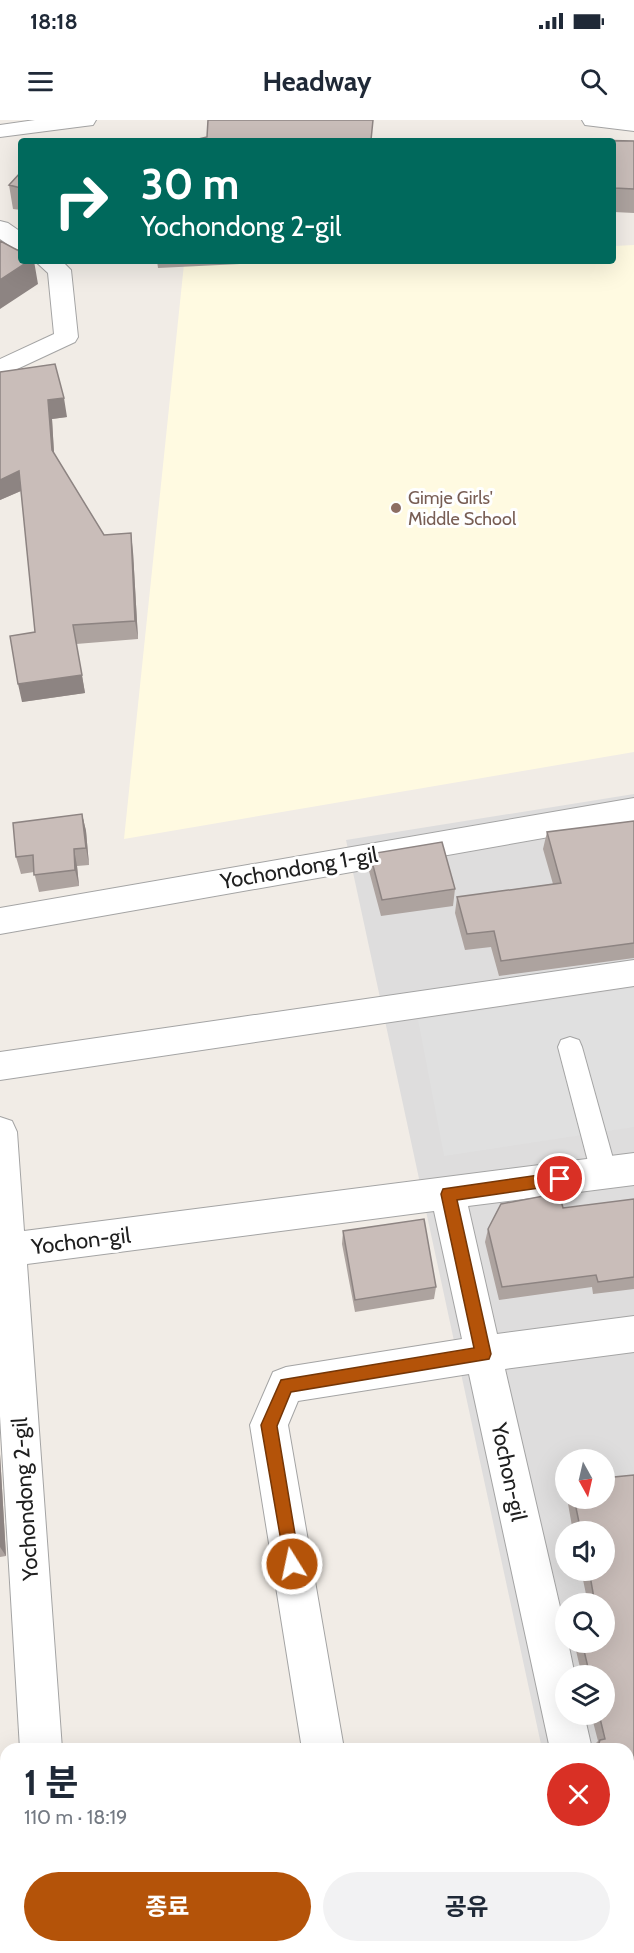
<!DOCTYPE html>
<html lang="ko">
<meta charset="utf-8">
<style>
:root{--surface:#fff;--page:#f2f2f3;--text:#1f2937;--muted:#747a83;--accent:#b45309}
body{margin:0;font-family:Cabin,"Noto Sans KR",sans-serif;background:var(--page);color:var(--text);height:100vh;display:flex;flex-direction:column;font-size:22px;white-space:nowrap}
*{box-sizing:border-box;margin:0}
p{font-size:20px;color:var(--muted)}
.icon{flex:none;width:33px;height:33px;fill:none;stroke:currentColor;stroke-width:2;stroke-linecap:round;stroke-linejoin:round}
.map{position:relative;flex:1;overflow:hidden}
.panel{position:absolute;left:0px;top:1623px;width:634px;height:210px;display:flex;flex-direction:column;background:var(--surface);border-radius:18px 18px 0 0;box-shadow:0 6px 24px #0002}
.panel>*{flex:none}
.banner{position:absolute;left:18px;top:18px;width:598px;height:126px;border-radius:6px;box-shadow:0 6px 24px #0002;background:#00695c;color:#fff;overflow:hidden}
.needle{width:39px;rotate:172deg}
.controls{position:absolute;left:555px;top:1329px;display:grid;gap:12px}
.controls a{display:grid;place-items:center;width:60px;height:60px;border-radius:50%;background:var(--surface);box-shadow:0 6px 24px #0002;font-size:30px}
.pin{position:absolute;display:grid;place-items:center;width:51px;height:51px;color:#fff;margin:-26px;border:3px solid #fff;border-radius:50%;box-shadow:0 2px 6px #0007}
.me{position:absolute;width:66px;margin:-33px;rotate:350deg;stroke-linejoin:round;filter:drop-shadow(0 0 4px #0008)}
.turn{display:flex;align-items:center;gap:21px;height:126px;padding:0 24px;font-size:27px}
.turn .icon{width:78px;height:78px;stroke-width:2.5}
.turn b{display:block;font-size:42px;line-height:51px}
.round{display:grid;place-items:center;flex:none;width:63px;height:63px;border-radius:32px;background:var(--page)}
.head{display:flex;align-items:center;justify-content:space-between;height:102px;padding:0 24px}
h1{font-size:36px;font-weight:700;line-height:45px}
.action{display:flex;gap:12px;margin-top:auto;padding:12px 24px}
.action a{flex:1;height:69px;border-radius:36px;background:var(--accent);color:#fff;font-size:24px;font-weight:700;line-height:69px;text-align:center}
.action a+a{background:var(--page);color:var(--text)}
.status{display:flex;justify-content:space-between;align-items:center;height:42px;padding:0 30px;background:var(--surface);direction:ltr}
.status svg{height:16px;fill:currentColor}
header{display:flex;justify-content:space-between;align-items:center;height:78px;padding:0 24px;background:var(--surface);font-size:27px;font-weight:700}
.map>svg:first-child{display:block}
</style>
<div class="status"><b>18:18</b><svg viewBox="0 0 49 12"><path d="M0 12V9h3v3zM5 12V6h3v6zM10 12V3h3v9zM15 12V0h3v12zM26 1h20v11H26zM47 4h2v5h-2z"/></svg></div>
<header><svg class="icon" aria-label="menu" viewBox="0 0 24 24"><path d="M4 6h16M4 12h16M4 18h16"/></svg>Headway<svg class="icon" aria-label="search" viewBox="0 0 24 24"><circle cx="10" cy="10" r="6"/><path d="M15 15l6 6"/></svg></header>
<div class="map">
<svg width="634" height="1833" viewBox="0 0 634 1833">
<rect width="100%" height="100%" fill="#f1ece6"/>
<path fill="#dedddd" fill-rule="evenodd" d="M634,674v1159h-47l-2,-6h43v-198h-86l-196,-909zM566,1340h38v38h-38zM566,1412h38v38h-38zM566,1484h38v38h-38zM566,1556h38v38h-38z"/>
<path fill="#fffae1" d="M634,125v507l-510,87 60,-575 118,-3h312v-15z"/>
<path fill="#e0e0e0" d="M634,868v139l-190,29 -26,-136z"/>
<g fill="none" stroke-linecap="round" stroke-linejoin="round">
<defs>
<path id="service" d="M570,917l9,3 3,7 35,126 -4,8 -9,3 -9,-3 -4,-8 -33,-126 3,-7z"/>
<path id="minor" d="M0,101l8,2 13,9v18l-8,-2 -13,-9z
M35,141h27l9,9 7,67 -3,5 -75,35v-18l54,-25 -6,-61z
M634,678v24l-634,112v-26z
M634,840v26l-634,94v-28z
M0,997l12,4 5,11 7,99 610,-78v32l-166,21 29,128 137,-18v36l-129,17 61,264v9h2l7,34h-9v38h18l8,35h-42l-81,-375 -171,27 -10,24 56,324h-42l-52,-324 23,-53 13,-5 176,-28 -28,-128 -407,53 35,485h-42l-20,-333z
M628,1811l6,11v11h-41l-1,-6h36z
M31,1827h44v6h-44z
M334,1827h44l1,6h-44z"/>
<path id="tertiary" d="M35,0h61l-3,5 -8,1 -85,11v-12z
M582,0h52v11l-49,-6z"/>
</defs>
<use href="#service" stroke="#a4a4a4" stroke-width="2"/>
<use href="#minor" stroke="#a4a4a4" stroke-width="2"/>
<use href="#tertiary" stroke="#a4a4a4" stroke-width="2"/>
<use href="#service" fill="#fff" fill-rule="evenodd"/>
<use href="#minor" fill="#fff" fill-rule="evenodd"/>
<use href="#tertiary" fill="#fff" fill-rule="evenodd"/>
</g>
<path fill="#ada39f" d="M614,21h20v72l-20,-1z
M21,52v38l-8,-1 -4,-24z
M157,141h89l-6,1v2l-82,4z
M0,252l67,45 -15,2 2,35 50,81 29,17 5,87 -62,5 9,49 -63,9 13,-70 -14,-141 -21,9z
M82,694l4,17 3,34 -12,1 2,20 -40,6 -5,-20 -13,2 -5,-17z
M634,701v137l-135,18 -8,-29 -26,3 -10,-37 2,-16 96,-13 -10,-35 4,-17z
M370,734l85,35 -2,17 -72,10 -12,-45z
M634,1079v90l-41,5 -1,-7 -93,13 -14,-58 3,-13 75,-21z
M343,1111l93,56 -2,12 -79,13 -13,-68z
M0,1334l6,102 -6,1z
M634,1355v423l-6,-1v-148l-35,-3 5,-5 -7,-27h13v-38h-22l-8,-34h30v-38h-16l-7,-34h23v-38h-31l-6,-34h37z"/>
<path fill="#8d8482" d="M29,141h5l4,23 -38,25v-29z
M64,278l3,19 -15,2 3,50 -3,-19 -4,-50z
M19,351l4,19 -23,10v-20z
M131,413l2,19 5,87 -3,-18z
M82,555l3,18 -63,9 -4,-18z
M82,694l4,17 3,34 -3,-17z
M74,729l3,17 2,20 -4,-16z
M0,1334l6,102 -6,-9z"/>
<path fill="#c9bdb9" stroke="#8d8482" stroke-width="1.5" d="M208,0h165l-2,20 23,1h-204l17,-4z
M589,20l45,1v48l-20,-1v-47h-24z
M21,52v16l-12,-3z
M0,121l21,11v9h8l-29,19z
M55,244l9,34 -16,2 4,50 52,85 27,-2 4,88 -62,4 9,50 -64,9 -8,-48 25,-4 -16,-161 -19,9v-108z
M82,694l4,34 -12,1 1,21 -41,5 -1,-20 -17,2 -3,-34z
M634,701v122l-133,18 -7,-30 -27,3 -10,-37 104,-14 -14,-51z
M442,722l13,47 -73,11 -12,-46z
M559,1073l4,15 71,-9v78l-36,5 -2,-7 -94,12 -14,-58 13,-25z
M424,1099l12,68 -81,13 -12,-69z
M634,1355v419l-6,-1v-144h-77l16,-3h31l2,-6 5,-1 -6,-25h5v-38h-14l-8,-34h22v-38h-9l-6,-34h15v-38h-23l-7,-34h30v-20z"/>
<path fill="#b45309" stroke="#753606" stroke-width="1.5" d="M560,1052l5,2 2,5 -2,4 -5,2 -103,15 34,154 -2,5 -198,33 -14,34 23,138 -2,6 -6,2 -6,-2 -25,-145 20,-45 193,-32 -33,-154 2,-5z"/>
<circle fill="#8d6e63" stroke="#fff" stroke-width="2" cx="396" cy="388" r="6"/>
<g text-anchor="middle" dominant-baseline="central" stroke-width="6" stroke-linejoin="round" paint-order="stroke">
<g font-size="18" fill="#785e54" stroke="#fff" text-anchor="start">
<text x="408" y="378">Gimje Girls'<tspan x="408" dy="21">Middle School</tspan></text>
</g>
<g font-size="22" fill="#202020" stroke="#fff">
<text transform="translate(299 748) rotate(-10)">Yochondong 1-gil</text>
<text transform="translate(81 1121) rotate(-7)">Yochon-gil</text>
<text transform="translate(509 1352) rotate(78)">Yochon-gil</text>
<text transform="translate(25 1379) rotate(-94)">Yochondong 2-gil</text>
</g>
</g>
</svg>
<div class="controls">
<a><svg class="needle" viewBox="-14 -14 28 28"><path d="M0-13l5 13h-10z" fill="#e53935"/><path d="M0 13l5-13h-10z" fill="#747a83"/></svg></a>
<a><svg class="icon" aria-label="sound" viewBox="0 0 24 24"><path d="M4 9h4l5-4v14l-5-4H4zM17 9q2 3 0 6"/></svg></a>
<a><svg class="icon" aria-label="search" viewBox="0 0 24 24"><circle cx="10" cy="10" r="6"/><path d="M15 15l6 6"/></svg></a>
<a><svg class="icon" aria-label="layers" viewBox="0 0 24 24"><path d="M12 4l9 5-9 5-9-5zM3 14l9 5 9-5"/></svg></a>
</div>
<div class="pin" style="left:560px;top:1059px;background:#d93025"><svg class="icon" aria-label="arrive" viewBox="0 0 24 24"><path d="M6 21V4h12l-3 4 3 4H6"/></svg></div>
<svg class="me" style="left:292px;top:1444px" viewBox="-20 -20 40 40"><circle r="17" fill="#b45309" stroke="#fff" stroke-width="3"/><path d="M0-11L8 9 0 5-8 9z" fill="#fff"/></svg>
<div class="banner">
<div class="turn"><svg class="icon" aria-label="right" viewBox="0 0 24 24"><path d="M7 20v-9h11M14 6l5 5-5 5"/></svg><div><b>30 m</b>Yochondong 2-gil</div></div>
</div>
<section class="panel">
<div class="head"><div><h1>1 분</h1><p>110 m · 18:19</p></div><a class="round" style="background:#d93025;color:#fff"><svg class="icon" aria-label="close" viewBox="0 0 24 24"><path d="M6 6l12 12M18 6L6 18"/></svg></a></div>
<div class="action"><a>종료</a><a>공유</a></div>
</section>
</div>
